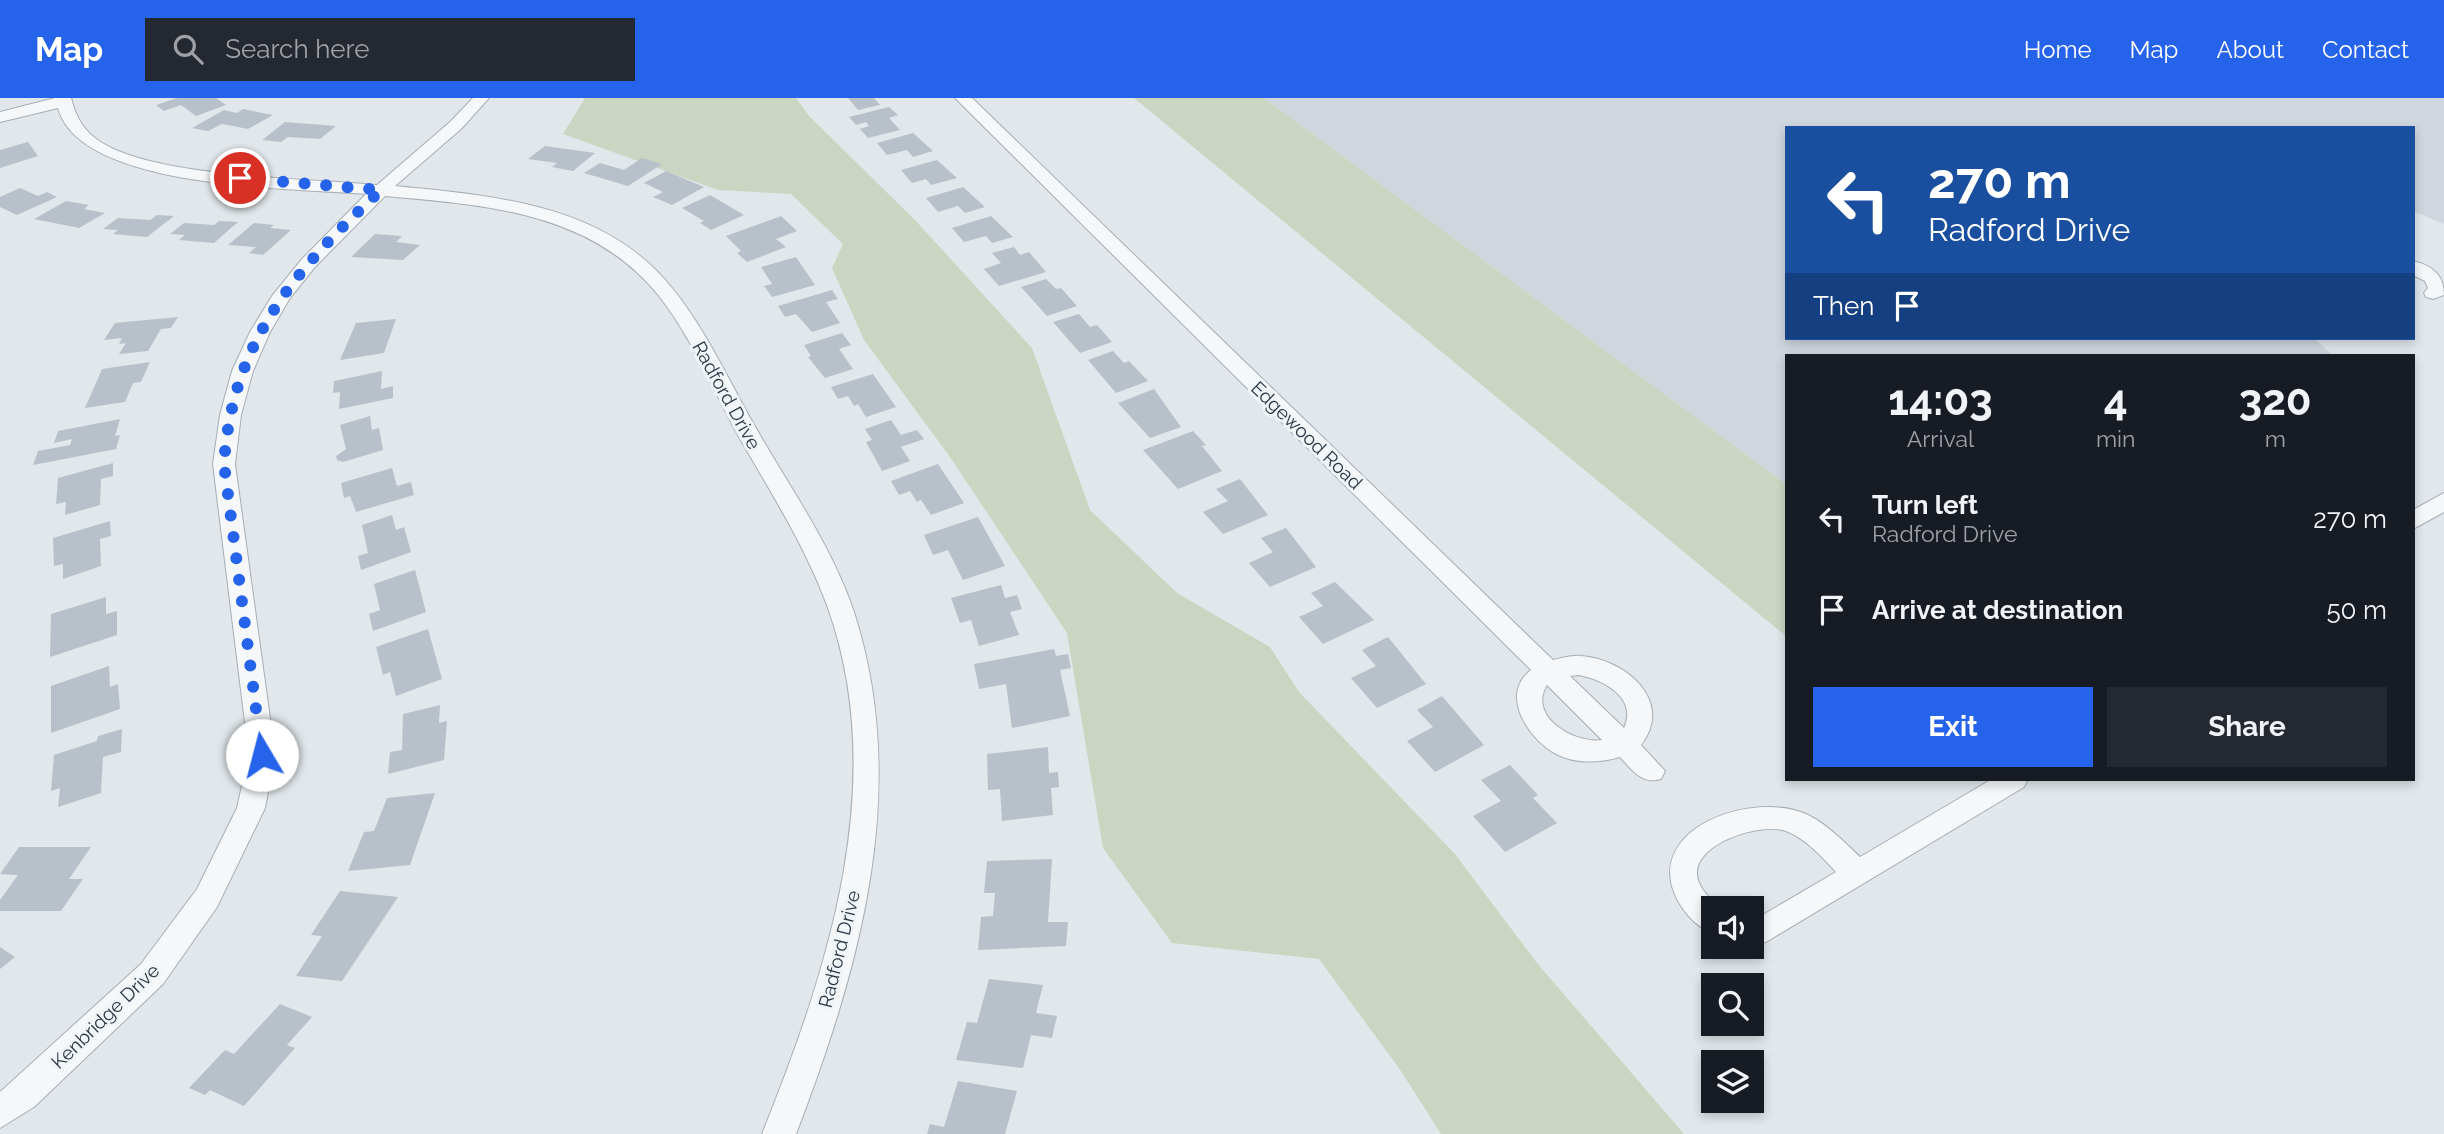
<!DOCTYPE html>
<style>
:root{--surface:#171b24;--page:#242831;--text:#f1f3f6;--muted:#9ea1a6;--accent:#2563eb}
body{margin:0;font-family:Raleway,sans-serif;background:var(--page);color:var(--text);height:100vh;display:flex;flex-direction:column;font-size:26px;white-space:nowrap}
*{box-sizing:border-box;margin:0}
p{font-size:23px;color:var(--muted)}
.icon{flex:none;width:38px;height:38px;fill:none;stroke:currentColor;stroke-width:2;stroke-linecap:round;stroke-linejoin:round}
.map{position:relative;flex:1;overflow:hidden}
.panel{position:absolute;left:1785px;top:256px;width:630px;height:427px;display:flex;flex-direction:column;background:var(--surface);border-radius:0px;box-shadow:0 4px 10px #0003}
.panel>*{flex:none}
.top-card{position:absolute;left:1785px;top:28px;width:630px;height:214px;border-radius:0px;box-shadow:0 4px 10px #0003;background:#1a4fa0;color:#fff;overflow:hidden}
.buttons{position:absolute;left:1701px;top:798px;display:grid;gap:14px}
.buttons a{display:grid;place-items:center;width:63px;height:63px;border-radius:0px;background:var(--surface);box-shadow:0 4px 10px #0003;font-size:35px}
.pin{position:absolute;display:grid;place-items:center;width:60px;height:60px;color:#fff;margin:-30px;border:4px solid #fff;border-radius:50%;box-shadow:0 2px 7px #0007}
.me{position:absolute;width:77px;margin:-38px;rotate:352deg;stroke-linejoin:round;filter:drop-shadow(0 0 5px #0008)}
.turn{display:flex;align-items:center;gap:24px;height:147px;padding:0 28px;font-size:32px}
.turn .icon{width:91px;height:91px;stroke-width:2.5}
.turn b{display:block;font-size:49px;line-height:60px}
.then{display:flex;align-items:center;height:66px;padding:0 28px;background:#0003;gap:14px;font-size:26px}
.eta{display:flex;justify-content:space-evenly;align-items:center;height:119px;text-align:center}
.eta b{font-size:42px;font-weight:700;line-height:49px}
.primary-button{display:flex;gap:14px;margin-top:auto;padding:14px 28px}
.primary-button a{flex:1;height:80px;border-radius:0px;background:var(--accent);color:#fff;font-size:28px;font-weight:700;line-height:80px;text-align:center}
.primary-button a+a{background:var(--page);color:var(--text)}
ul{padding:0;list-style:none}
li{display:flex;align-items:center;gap:21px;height:91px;padding:0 28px}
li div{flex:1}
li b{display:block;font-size:26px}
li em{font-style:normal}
header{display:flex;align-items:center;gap:42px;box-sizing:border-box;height:98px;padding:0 35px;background:var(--accent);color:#fff}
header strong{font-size:33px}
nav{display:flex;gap:38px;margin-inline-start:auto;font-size:24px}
.search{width:490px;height:63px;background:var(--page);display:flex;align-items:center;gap:18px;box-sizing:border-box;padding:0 24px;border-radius:0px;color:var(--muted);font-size:26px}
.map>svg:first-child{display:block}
</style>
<header>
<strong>Map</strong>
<div class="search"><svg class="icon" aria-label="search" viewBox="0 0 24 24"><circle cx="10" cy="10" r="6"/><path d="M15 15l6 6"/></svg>Search here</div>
<nav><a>Home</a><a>Map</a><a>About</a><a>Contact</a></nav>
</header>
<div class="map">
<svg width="2444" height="1036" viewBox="0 0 2444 1036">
<rect width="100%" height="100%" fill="#e1e7eb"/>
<path fill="#cfd6de" d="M1264,0h1180v126l-31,-13v-83h-626v210h527l18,17h-545v130z"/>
<path fill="#cad6c2" d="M585,0h211l13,18 106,104 117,128 58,162 87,83 93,54 29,45 156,162 82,109 147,171h-243l-40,-63 -82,-112 -147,-16 -69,-95 -36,-215 -117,-176 -86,-117 -32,-72 11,-24 -52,-50 -73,-4 -155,-56z
M1134,0h130l523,387v152z"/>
<path fill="#b8c1ca" d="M177,0h39l10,7 -30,11 -15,-11 -17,6 -8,-6z
M848,0h26l6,7 -22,5z
M889,9l9,8 -9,3 11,12 -32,8 -8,-9 9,-3 -3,-4 -10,3 -7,-8z
M243,11l30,6 -25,14 -26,-5 -14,7 -16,-3 32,-18 13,3z
M285,24l51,4 -16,13 -32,-2 -7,5 -19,-2z
M913,35l20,18 -20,6 -6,-7 -20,5 -10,-12z
M28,44l10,14 -38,12v-18z
M545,48l50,7 -22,18 -21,-4 5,-4 -29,-4z
M642,60l20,6 -34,22 -44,-13 16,-10 24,7z
M937,62l20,18 -26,7 -5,-6 -14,4 -11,-13z
M666,73l38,16 -32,18 -7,-3 -12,-5 10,-5 -19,-9z
M963,89l22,20 -20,6 -7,-7 -20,6 -12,-14z
M20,90l18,8 9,-4 10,5 -40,18 -17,-8v-10z
M710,97l34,20 -33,15 -11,-7 4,-2 -22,-13z
M66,103l23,4 -5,4 21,4 -26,15 -45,-9z
M157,117l17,1 -27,21 -34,-3 5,-4 -15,-1 15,-11 32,2z
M781,118l16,15 -21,8 10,8 -39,15 -10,-9 4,-2 -15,-15z
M991,118l22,21 -21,6 -6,-7 -22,6 -12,-14z
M219,123l19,1 -24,21 -35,-3 6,-5 -15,-1 14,-11 30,2z
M254,125l20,2 -4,3 21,2 -28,25 -14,-2 7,-6 -28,-2z
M375,136l27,2 -6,6 24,3 -17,15 -52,-3z
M1014,149l6,8 9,-3 17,20 -47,14 -15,-17 17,-6 -9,-10z
M796,159l19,28 -43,12 -8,-11 8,-2 -11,-17z
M1046,181l10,10 5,-1 16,18 -30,10 -26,-29z
M832,192l6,9 -12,3 14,21 -28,9 -16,-18 -11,3 -7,-11z
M1079,216l11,13 7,-2 15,17 -32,11 -27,-31z
M178,219l-7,11 -10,1 -13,22 -29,3 7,-11 -7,1 3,-6 -18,2 11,-17z
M396,221l-12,34 -44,7 16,-37z
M842,235l9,12 -12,4 14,20 -28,9 -17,-21 3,-1 -7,-11z
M1113,253l11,12 5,-2 19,20 -32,12 -28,-33z
M150,264l-9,20 -8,1 -8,19 -40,6 17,-39z
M382,273l-1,18 12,-3v12l-54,11 1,-17 -7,1 1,-12z
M873,276l23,33 -30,10 -8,-13 -4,2 -6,-10 -10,3 -7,-12z
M1154,291l27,38 -31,11 -32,-35z
M370,318l2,14 7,-2 4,22 -40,12 -6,-2 -1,-4 10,-7 -6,-24z
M120,321l-5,17 5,-1 -4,14 -83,16 5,-14 32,-6 2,-6 -18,4 4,-12z
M891,322l10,15 16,-5 7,9 -23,8 9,14 -28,10 -16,-29 6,-2 -7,-11z
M1193,333l13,14 -4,1 20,25 -44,18 -35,-39z
M113,365v13l-12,3 -1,26 -35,10 1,-13 -10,2 2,-26z
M938,366l26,39 -33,12 -10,-15 -4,2 -7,-11 -11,4 -8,-14z
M392,370l5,18 14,-4 3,13 -58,17 -6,-16 -6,2 -3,-15z
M1240,381l28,36 -45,19 -20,-22 25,-11 -12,-12z
M392,417l4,15 8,-3 7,25 -50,18 -3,-14 10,-3 -6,-28z
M978,419l27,49 -42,14 -15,-30 -15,5 -9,-20z
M110,423l1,15 -11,3 1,27 -38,13v-15l-9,2 -1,-28z
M1286,430l30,39 -46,20 -21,-24 24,-11 -12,-14z
M415,472l11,42 -53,19 -4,-17 11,-4 -6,-26z
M1335,484l39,38 -51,24 -24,-27 24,-11 -12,-13z
M1001,487l4,13 12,-3 5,14 -12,3 9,23 -40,11 -8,-26 -11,3 -9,-25z
M106,499v17l11,-3v24l-67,22 1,-43z
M428,531l14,50 -46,17 -6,-24 -7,3 -7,-28z
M1388,539l38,47 -49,24 -26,-30 25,-12 -14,-16z
M1054,551l2,7 12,-2 3,14 -11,2 10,46 -58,12 -6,-44 -27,5 -5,-25z
M109,568l1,21 8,-3 2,25 -69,24v-47z
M1442,598l42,49 -49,27 -28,-31 26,-14 -16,-17z
M440,607l-1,18 8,-2 -3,39 -56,14 2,-22 12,-2 1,-36z
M122,631l-1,23 -18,5 -2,36 -43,14 2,-19 -9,3 3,-36 43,-14 1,-5z
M1048,649l1,26 9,-1 1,15 -8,1 2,27 -51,6 -2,-32 -12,1 -1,-36z
M1510,667l28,30 -5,3 24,25 -52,29 -32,-36 28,-15 -20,-21z
M435,695l-25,72 -62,6 16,-39 10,-1 13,-33z
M19,749h72l-22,32h14l-22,32h-61v-11l18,-25 -18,-1z
M1052,761l-4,63h20l-2,24 -88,4 3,-33 12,-1 2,-23h-11l3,-32z
M340,793l58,6 -56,84 -46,-5 26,-40 -11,-1z
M0,849l15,10 -15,12z
M989,881l54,6 -7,28 21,3 -5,22 -21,-3 -8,33 -67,-8 11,-38 10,1z
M280,906l32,13 -25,28 8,3 -51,58 -34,-16 -5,5 -16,-7 36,-38 9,4z
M958,983l59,10 -12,43h-78l3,-10 14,3z"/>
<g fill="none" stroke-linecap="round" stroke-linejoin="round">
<defs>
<path id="minor" d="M55,0h16c5,19 12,32 28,43 56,37 207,37 278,44l73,-63 23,-24h16l-28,31 -66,57c100,10 210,18 277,102 36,44 59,98 88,147 33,57 73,114 94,177 57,177 6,355 -58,522h-34c66,-164 128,-351 66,-526 -22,-61 -57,-115 -89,-171 -26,-47 -47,-99 -80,-141 -68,-85 -175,-91 -274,-100l-70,71 -25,31 -20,34 -17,39 -12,44 -6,49 40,291 -10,53 -48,99 -54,77 -129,123 -34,21v-36l141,-128 56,-75 40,-81 12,-53 -36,-291 7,-49 12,-44 18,-39 22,-36 30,-37 64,-65c-71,-6 -286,-4 -308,-86l-58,14v-10z
M955,0h17l581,562c9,-2 19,-5 28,-4 44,3 94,45 60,89l24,26 -4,8c-19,6 -29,-9 -41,-22 -21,6 -44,7 -64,-3 -28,-15 -57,-60 -25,-84zM1579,577c25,5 59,23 45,53l-54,-52zM1547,587l55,55c-27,4 -75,-23 -55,-55z
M2413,163c20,5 31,14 31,34l-11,4 -7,-2 -2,-4 4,-5 -3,-7 -12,-6z
M2444,395v19l-31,17v-19z
M1992,681h36l-4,8 -258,155 -14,2v-26l9,-2 75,-44c-14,-15 -31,-34 -50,-41 -25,-9 -90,12 -89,42 0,15 14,26 24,35h-8v25c-15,-5 -27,-18 -35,-32 -39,-73 78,-113 132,-85 19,10 35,27 50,41z"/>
</defs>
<use href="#minor" stroke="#a6aeb6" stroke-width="2"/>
<use href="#minor" fill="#f5f7f9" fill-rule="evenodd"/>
</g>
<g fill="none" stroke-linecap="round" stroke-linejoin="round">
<path stroke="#2563eb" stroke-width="12" stroke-dasharray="0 21.6" d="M240,80l141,12c-86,80 -149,151 -157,274l38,291"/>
</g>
<g text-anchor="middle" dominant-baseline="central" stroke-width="6" stroke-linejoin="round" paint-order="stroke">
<g font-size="19" fill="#283645" stroke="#f1f5f8">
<text transform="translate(727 297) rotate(61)">Radford Drive</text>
<text transform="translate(1307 337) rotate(44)">Edgewood Road</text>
<text transform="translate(839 851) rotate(-76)">Radford Drive</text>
<text transform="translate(105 918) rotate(-44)">Kenbridge Drive</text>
</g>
</g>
</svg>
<div class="buttons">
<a><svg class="icon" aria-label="sound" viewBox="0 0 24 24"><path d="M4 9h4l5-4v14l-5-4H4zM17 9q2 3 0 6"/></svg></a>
<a><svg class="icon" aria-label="search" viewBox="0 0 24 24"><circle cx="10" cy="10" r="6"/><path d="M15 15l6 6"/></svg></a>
<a><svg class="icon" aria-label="layers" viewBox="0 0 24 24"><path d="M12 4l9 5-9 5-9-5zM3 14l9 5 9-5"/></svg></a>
</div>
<div class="pin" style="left:240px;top:80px;background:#d93025"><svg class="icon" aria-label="arrive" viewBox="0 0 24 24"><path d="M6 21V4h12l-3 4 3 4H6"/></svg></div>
<svg class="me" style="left:262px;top:657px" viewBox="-20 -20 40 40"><circle r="19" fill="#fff"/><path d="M0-13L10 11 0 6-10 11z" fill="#2563eb"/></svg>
<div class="top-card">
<div class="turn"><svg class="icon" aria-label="left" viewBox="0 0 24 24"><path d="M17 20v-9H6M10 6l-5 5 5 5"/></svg><div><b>270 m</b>Radford Drive</div></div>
<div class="then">Then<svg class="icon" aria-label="arrive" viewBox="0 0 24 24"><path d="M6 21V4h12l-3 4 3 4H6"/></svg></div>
</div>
<section class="panel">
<div class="eta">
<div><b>14:03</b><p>Arrival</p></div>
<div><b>4</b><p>min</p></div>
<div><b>320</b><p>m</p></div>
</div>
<ul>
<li><svg class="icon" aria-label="left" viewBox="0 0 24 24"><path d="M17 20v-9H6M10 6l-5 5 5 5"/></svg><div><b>Turn left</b><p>Radford Drive</p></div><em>270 m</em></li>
<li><svg class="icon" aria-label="arrive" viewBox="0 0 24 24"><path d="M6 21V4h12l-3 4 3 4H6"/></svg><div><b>Arrive at destination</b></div><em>50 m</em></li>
</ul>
<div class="primary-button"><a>Exit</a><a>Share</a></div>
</section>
</div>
